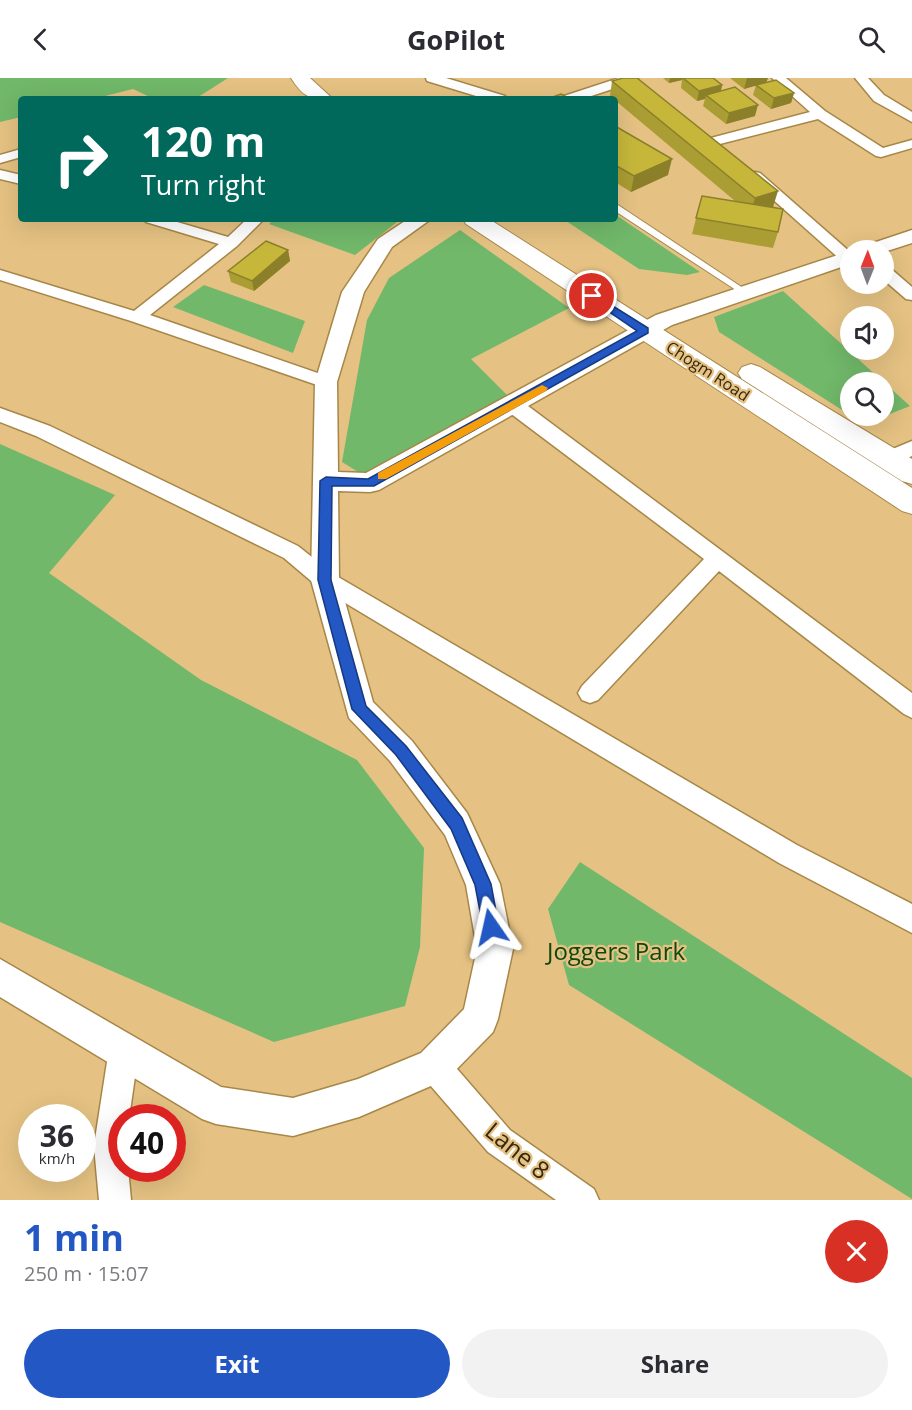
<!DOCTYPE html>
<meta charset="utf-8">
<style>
:root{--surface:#fff;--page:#f2f2f3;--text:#2b2b33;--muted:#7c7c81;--accent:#2257c4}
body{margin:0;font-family:"Open Sans",sans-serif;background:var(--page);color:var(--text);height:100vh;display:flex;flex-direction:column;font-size:22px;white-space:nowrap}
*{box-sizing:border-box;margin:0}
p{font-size:20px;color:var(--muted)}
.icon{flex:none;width:33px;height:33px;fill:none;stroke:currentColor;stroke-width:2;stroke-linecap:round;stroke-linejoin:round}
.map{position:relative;height:1122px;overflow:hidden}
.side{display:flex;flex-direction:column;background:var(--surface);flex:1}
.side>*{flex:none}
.banner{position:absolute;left:18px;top:18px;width:600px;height:126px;border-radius:6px;box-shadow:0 6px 24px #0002;background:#00695c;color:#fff;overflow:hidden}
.needle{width:39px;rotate:1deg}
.tools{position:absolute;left:840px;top:162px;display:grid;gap:12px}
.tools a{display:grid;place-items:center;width:54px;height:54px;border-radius:50%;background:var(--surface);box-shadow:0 6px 24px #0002;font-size:30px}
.speed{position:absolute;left:18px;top:1026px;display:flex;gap:12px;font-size:30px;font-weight:700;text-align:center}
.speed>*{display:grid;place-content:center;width:78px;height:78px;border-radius:50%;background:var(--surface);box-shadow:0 6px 24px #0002;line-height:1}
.speed small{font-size:15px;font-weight:400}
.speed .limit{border:9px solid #d22;background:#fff;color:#111}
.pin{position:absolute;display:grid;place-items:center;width:51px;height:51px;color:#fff;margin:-26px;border:3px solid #fff;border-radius:50%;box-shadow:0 2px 6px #0007}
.me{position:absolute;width:66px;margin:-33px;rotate:349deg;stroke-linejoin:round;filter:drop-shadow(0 0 4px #0008)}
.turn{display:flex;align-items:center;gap:21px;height:126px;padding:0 24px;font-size:27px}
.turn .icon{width:78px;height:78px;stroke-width:2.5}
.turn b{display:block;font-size:42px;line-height:51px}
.round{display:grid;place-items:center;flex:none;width:63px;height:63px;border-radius:32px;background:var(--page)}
.headline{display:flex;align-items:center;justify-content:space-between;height:102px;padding:0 24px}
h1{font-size:36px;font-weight:700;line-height:45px;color:var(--accent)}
.primary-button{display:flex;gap:12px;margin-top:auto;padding:12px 24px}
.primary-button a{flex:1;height:69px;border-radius:36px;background:var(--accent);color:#fff;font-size:24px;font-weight:700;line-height:69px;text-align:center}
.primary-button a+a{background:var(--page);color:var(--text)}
header{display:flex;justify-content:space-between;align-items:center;height:78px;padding:0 24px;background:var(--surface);font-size:27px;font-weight:700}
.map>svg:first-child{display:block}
</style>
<header><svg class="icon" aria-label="back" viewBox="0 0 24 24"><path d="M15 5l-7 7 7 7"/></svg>GoPilot<svg class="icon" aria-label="search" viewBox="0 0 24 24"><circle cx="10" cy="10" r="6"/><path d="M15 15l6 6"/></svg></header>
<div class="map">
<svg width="912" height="1122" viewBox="0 0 912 1122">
<rect width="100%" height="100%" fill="#e5c283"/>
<path fill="#71b86a" d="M0,0h228l-33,21h-41l-21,-10 -40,10h-72v18l-21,5z
M615,137h1l84,57 -13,3 -48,-6 -76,-50h52z
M274,141h127l-46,36 -86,-31z
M460,152l109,78 -98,51 36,36 -144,80 -21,-13 25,-142 22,-42z
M204,207l101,36 -12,32 -120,-46z
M783,213l127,115 -45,18 -14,-8h33v-34h-34v33l-131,-83 -5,-15z
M0,366l115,51 -66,78 152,107 156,80 67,88 -4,99 -15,59 -131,36 -274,-120z
M580,784l332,216v121l-343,-214 -21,-76z"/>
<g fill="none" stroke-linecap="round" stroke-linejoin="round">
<defs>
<path id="service" d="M615,127h3l131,87 -4,3 -3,-1 -127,-83z"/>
<path id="minor" d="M426,0h20l59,18 2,3h-21l-59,-18z
M619,0h19l-1,3 -55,18h-20l2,-3z
M772,0h14l39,33 58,37 29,-8v8l-31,9 -5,-1 -58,-37 -106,27 -5,-1 -2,-3 2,-3 103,-27z
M855,0h13l16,17 28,17v10l-38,-21z
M21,71v8l-21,6v-8z
M0,92l21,5v9l-21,-5z
M755,94l5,1 90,79v10l-8,-1 -92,-82 -2,-3 2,-3z
M143,141h24l61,18 19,-18h17l-27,27 -87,69 182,63 3,4 -3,4 -6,2 -6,-2 -189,-65 -131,-41v-10l134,41 85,-67 -73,-22z
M884,189l6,1 22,19v13l-6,-1 -22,-19z
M513,321l7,1 392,293v25l-8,-4 -185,-143 -121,129 -8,3 -8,-3 -4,-7 4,-7 122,-127 -198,-149 -2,-5 2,-5z
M0,330l50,18 248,120 35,28 464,271 115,59v29l-133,-70 -462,-277 -33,-28 -248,-122 -36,-14z
M912,363v15l-22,9 -7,-2 -3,-5 3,-5z
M124,956l10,5 5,10 -10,69h-7v50h6l3,32h-32l-5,-54 15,-97 5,-10z
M434,973l11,4 65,75 84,59 5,11h-43l-68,-48 -65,-75 -4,-11 4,-11z"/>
<path id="tertiary" d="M408,141h23l-39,28 -28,45 -27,90 1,90 28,1 290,-158 194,-64v13l-178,61 -293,165 -9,2 -32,-1 1,89 34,122 39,39 55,72 33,71 13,65 -15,70 -5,13 -46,47 -88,38 -66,19 -77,-12 -14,-5 -202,-122v-38l221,128 72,11 65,-19 63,-26 43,-44 13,-60 -11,-64 -21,-50 -55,-74 -41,-43 -38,-138 4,-198 27,-90 36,-53z
M912,152v13l-28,9v-2h-23l3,-4z"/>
<path id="primary" d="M291,0h19l23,21c-24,0 -29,-1 -42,-21z
M463,141h26l423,269v26l-10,-3 -436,-287z
M751,286l9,3 152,92v25l-10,-3 -160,-102 -4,-6 4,-6z"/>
</defs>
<use href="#service" stroke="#a78748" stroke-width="2"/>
<use href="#minor" stroke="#a78748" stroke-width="3"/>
<use href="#tertiary" stroke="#a78748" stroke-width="3"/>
<use href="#primary" stroke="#a78748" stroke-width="2"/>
<use href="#service" fill="#fff" fill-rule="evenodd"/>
<use href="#minor" fill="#fff" fill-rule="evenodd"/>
<use href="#tertiary" fill="#fff" fill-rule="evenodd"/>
<use href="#primary" fill="#fff" fill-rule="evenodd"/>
</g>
<path fill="#aa9d33" d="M663,0h50l9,7 -1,6 34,25 -29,8 -23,-18 2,-7 -8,2 -16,-13 1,-8 -13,3z
M730,0h38l-2,4 28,11 -3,10 -20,6 -18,-14 3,-10 -12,4z
M612,3l161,126h-1l6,25 -5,16 -81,-14 10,-38 33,5 -125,-105z
M615,48l53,49 -37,17 -16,-10z
M288,172l2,11 -36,30 -23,-9 -3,-11z"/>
<path fill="#8b8029" d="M670,0h13l-1,2 -13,3z
M747,0h21l-2,5 -22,6z
M722,7l-2,10h-14l-1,4 -8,2 2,-10z
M794,15l-3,10 -20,6 3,-11z
M758,27l-3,11 -29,8 3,-11z
M672,81l-4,16 -37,17 3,-16z
M778,113l-5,16 -23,7 5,-16z
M288,172l2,11 -36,30 -2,-10z"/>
<path fill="#c6b73b" stroke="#8b8029" stroke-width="1.5" d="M623,0h14l141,113 -23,7 -143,-117z
M683,0h30l9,7 -23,6z
M776,2l18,13 -20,5 -18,-13z
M735,9l23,18 -29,8 -23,-18z
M561,16l9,5h-23z
M615,48l57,33 -38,17 -19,-11z
M702,118l81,13 -5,23 -82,-14z
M266,163l22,9 -36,31 -24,-10z"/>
<path fill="#2257c4" stroke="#16397f" stroke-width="1.5" d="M592,215l56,35v5l-274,153h-42l-1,94 35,126 40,40 56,72 29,66 8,43 -2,6 -6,3 -6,-3 -2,-6 -8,-42 -24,-56 -55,-74 -44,-46 -34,-129 2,-99 6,-4 42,2 269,-148 -48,-33v-4z"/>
<path fill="#f59e0b" d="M542,307l6,3 -2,3 -160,88h-8v-6z"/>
<g text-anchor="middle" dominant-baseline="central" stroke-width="4.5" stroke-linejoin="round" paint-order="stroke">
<g font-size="16" fill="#36280e" stroke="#e5c283">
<text transform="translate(708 293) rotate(33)">Chogm Road</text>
</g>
<g font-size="24" fill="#11470e" stroke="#e5c283">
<text x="616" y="872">Joggers Park</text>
</g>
<g font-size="24" fill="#36280e" stroke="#e5c283">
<text transform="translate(518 1072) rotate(39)">Lane 8</text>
</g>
</g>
</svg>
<div class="tools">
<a><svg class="needle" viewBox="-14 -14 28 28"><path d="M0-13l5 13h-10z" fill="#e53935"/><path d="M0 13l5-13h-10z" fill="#7c7c81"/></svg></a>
<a><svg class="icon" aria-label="sound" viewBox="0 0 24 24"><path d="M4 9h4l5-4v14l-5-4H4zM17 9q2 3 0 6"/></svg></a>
<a><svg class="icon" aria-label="search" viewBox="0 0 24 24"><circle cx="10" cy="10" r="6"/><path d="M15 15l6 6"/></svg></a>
</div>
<div class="speed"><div>36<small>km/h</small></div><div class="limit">40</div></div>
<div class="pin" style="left:592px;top:218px;background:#d93025"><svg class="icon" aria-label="arrive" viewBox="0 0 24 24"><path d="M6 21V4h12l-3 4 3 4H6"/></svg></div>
<svg class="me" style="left:491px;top:849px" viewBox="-20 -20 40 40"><path d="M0-17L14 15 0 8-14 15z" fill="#2257c4" stroke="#fff" stroke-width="4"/></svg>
<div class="banner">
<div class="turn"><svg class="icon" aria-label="right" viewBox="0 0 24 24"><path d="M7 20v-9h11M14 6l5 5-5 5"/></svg><div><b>120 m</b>Turn right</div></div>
</div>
</div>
<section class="side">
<div class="headline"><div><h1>1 min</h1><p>250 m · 15:07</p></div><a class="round" style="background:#d93025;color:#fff"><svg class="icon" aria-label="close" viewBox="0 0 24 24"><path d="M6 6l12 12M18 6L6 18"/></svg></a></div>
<div class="primary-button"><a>Exit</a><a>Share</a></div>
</section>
